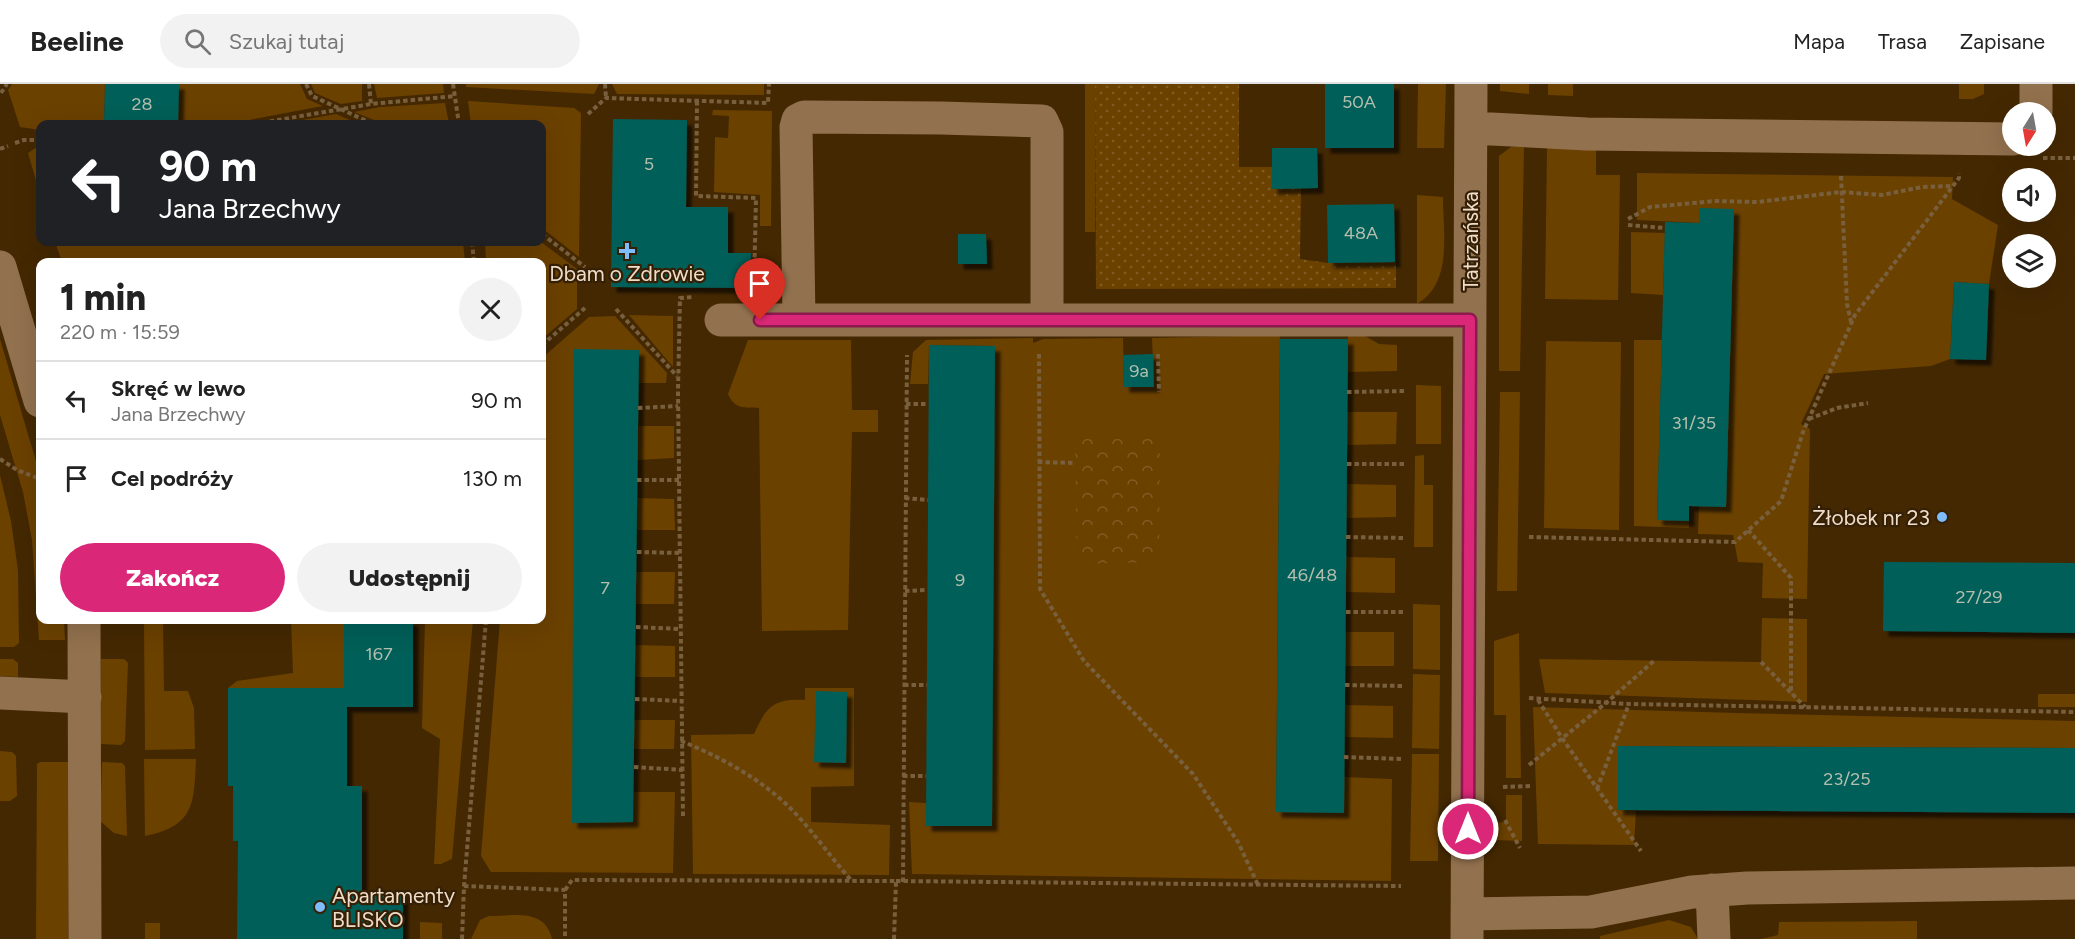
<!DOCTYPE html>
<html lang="pl">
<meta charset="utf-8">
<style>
:root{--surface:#fff;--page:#f2f2f2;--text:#222;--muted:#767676;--line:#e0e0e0;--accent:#db2777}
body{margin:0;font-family:Figtree,sans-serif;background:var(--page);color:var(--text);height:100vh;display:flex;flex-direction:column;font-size:22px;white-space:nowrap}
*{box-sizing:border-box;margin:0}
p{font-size:20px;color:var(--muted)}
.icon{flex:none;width:33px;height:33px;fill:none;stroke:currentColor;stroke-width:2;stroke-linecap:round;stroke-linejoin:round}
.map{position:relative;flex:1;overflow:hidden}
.panel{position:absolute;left:36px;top:174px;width:510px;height:366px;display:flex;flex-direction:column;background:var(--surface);border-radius:12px;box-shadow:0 6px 24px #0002}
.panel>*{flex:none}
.top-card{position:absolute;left:36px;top:36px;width:510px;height:126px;border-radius:12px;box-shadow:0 6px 24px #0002;background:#202124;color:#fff;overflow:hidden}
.needle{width:39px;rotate:191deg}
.buttons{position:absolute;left:2002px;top:18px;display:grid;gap:12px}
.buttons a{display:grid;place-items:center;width:54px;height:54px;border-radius:50%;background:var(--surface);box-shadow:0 6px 24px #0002;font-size:30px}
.pin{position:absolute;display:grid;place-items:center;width:51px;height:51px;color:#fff;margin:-62px -26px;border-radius:50% 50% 50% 0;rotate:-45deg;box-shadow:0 0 6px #0007}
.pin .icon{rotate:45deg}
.me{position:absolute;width:66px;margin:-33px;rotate:0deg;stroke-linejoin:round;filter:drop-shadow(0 0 4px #0008)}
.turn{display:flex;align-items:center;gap:21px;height:126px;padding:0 24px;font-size:27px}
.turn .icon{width:78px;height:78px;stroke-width:2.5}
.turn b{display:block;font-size:42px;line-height:51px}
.round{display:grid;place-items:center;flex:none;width:63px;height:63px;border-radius:32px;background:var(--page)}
.head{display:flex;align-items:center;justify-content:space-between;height:102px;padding:0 24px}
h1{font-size:36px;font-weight:800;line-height:45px}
.button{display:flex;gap:12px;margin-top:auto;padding:12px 24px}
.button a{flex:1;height:69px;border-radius:36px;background:var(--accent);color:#fff;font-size:24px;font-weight:800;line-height:69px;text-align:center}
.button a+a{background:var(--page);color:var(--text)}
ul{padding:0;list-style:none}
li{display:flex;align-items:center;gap:18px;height:78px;padding:0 24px;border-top:2px solid var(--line)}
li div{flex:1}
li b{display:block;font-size:22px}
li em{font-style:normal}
header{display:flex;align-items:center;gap:36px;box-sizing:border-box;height:84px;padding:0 30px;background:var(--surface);border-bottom:2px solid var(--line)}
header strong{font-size:28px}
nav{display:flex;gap:33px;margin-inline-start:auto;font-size:21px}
.search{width:420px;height:54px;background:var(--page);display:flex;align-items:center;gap:15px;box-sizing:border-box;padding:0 21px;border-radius:33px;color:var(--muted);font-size:22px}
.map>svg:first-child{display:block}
</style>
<header>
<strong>Beeline</strong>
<div class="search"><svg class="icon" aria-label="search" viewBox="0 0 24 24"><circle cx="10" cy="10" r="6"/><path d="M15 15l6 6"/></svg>Szukaj tutaj</div>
<nav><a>Mapa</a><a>Trasa</a><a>Zapisane</a></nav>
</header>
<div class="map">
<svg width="2075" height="855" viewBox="0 0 2075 855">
<defs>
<pattern id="park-crowns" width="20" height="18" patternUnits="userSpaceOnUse" patternTransform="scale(1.5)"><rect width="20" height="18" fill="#6b4100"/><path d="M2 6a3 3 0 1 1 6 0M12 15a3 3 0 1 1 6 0" fill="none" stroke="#805c24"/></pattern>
<pattern id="garden-dots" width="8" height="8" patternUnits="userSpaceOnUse" patternTransform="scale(1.5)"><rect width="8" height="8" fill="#6b4100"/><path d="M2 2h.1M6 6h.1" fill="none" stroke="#805c24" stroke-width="1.8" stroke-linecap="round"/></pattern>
<filter id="shadow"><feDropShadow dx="5.5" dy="5.5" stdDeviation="1.5" flood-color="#0009"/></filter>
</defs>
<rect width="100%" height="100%" fill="#442802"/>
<path fill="#6b4100" d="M12,0h93l-1,40h-64v6l-20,-3 -12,-37z
M179,0h121l7,15 16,7 -95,18h-50z
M311,0h51v17l-21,3 -26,-11z
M374,0h69l1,9 -67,5z
M466,0h133l-5,10 -128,-7z
M612,0h152v11l-147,-1z
M1085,0h10v148h-10z
M1418,0h28l-2,64h-27z
M1500,0h29v10l-29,-3z
M1548,0h25v12l-25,-1z
M1959,0h25v10l-11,5h-14z
M468,17l106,7 7,5 -2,144 -37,-29v-104h-71z
M445,19l4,21h-65l-30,-12 26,-5z
M713,26l59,1 -1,115h-11v-31l-46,-3 1,-55 13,1 1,-22 -17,-1z
M336,30l23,10h-79z
M40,61v49l-12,-41z
M1524,62l-4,225h-21v-215l12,-9z
M1547,63l49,1v27h24l-2,125 -73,-1z
M1637,89l316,4 -1,22 46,26 -9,59 -35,-2 -4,77 -19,7 -107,8 -23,50 9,5 -3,170 -45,-1 1,-35 -25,-1 -5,-27 -35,-1 1,-28 27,1 -26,-299 -1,15 -62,-3z
M1417,111l26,2c0,36 10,86 -26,107z
M1631,148l34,1 -2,62 -32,-2z
M55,158h408l2,20h-403z
M485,158h56l36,27v40l-35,30v-77h-56z
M629,231l44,1v51z
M615,232l52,57 -1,10h-27v-33h-65l59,472 1,-30h41l-2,81 -182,-1 -10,-16 19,-236h42v-262l47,-41z
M1280,251l-4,477 68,1v-36l48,2 -1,102 -479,-7 -3,-72 17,1v23h66l3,-480 -66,-1 -1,39h-18l3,-32 13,-12 107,-2v5l10,-4 80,-1 1,49 30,-1 -2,-48z
M1348,252h17l14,8 18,1v26l-50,1z
M0,255l40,136v145h24l1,20h-26l-7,-100 -9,-48 -23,-77z
M748,256h103l1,70h26v22h-26l-4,198 -86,1 -3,-223c-14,-1 -24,2 -31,-14z
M1634,256h28l-5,179 32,2v7l-55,-2z
M1546,257l75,1 -2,188 -75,-2z
M1416,301l25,1v58h-25z
M1500,308h20l-3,199h-20z
M1347,328h50l-1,32 -49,1z
M638,342h36v32l-37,2z
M1424,371v30h9v62h-19l1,-91z
M0,391l11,46 7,49 1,73 -5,4h-14z
M1347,400l49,1v32l-50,1z
M637,414l37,1 1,31h-38z
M1346,473l49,1v35l-49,-1z
M636,488h39l-1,32h-38z
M1413,520l27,1v65l-27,-1z
M1762,534l45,1v83l-262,-9 -6,-34 222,3z
M144,536h19l1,71h24l6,17 1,41 -50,1z
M291,536h53v68h-116l9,-7 56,-8z
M425,536h48l-21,239 -11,5h-7l6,-125 -18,-11z
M1345,548h49v34h-49z
M1519,549l2,145h-15v-63h-12v-74z
M635,561l40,1v31h-40z
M0,575h13l5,4v14l-18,-1z
M101,575h23l4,4 -3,78 -4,4 -21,-1z
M1413,590l27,1 -1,74 -27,-1z
M805,604h49v98l-43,1v35l79,3 -1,50 -196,-1 -2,-139 63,-1c12,-27 20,-36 51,-34z
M2038,610h37v13h-37z
M1345,621l48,1v32l-48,-1z
M1533,623l204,6 338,8v27l-456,-2 -1,64 18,1 -2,34 -96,-1z
M634,636h41l-1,29h-40z
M0,667l12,1 4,4 1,40 -7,5h-10z
M1412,670h27l-1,107h-28z
M144,675h52c-2,44 -1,67 -51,77z
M40,678h29l-1,177h-32l1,-175z
M102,678l20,1 3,3 2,70 -13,-3 -14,-12z
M1506,711h16v46l-28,-1v-17l12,-1z
M489,832c25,0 56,-8 63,23h-81l9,-19z
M1669,836l22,7 7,12h-98v-3z
M1917,837v18h-156l17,-4 1,-13z
M420,838l22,1v16h-22z
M145,839h15v16h-15z"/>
<path fill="url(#park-crowns)" d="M1075,355h85l-1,123 -82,2z"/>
<path fill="url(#garden-dots)" d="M1095,0h144v83h33l29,21 -1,71 28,4 68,-1v26l-300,1z"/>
<path fill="#045f59" filter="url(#shadow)" d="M105,0h74l-1,40h-74z
M1325,0h69v64h-69z
M613,35l74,1 -1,87h42v46h23l-1,35 -139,-1z
M1272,64h45l1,40 -46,1z
M1394,120l1,58 -67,1 -1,-58z
M1699,124l35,1 -8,298 -37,-1v15l-32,-1 8,-298 34,1z
M958,150h28l1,30h-29z
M1954,198l35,2 -3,76 -36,-1z
M1280,255h68l-4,474 -68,-1z
M929,261l66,1 -3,480h-66z
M574,265l65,1 -6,472 -61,1z
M1153,270l1,33h-30l-1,-32z
M1884,478l191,1v70l-192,-2z
M344,536h69v87h-66v79h15v108h41v45h-166l1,-98h-5v-55h-5v-98h116z
M816,607l31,1 -1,71 -32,-1z
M1618,662l457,2v65l-457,-3z"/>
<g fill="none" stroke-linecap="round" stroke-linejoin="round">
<path stroke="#785f3e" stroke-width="4" stroke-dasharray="4.5 3" stroke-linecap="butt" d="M306,0l6,12 61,28
M369,0l2,20
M453,0l6,40
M605,0l1,14
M1,9l6,-9
M697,17l-1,95 60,2 -2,88
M588,30l18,-16 162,5 1,-19
M255,40l116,-20 84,-8
M15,59l9,-3h16
M0,65l8,-3
M2043,74h32
M1841,92l6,128 4,18
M1628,135l22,-12 65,-6 42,1 84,-10 41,3 40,-8 29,-1
M1628,141l36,3
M542,150l43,33
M472,158l2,20
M616,225l61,67
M542,261l43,-37
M1039,270l1,235 44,72 109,113 45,68 20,43
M1158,270l1,38
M1347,308l59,-1
M906,320h22
M638,324l40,-2
M1809,335l28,-11 31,-5
M0,375l17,11 23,9
M1038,378l37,1
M1347,380h58
M637,396h42
M905,414l23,2
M1748,446l43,48v116
M1346,453l58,1
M1529,453l206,5 46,-41 22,-69 52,-117 104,-137v-5
M637,468l43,1
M905,507l22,-1
M1346,528h58
M636,543l44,2
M1761,578l44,45
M904,601h23
M1345,601l58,1
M1529,614l100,6 446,8
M635,615l46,2
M1538,616l24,38 79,113
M681,657c40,16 84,40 114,72 20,21 37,46 57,68
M1344,673l58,2
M1529,681l77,-62 49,-43
M634,683l49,3
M903,692h23
M1503,703l27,-1
M1597,705l32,-85
M683,732l-5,-425 2,-93 13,-1
M1505,736l15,28
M896,797l505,5
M903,798l4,-527
M464,802l101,4v49
M565,806l7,-10 324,1 -2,58
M462,855l2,-53 22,-266"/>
<path stroke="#92714e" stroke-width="33" d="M2036,0v28
M1472,44l115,6 426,5
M0,183l40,134
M721,236h749
M799,236l-3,-193 2,-7 6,-3 137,1 101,3 5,11v188
M84,536l1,319
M0,609l85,4
M1712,806l2,49
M1467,830l124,-2 101,-20 55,-4 328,-5
M1467,855l4,-855"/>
</g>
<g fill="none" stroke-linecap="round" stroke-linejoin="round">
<defs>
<path id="route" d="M760,236h710l-2,509"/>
</defs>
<use href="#route" stroke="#8e194d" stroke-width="15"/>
<use href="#route" stroke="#db2777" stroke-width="10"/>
</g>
<g fill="#7ebdf9" stroke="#362005" stroke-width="2">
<path d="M624 158h6v6h6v6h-6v6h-6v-6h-6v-6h6z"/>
<circle cx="1942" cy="433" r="6"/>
<circle cx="320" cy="823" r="6"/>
</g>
<g text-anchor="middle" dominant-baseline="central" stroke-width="4.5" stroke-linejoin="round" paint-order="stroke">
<g font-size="18" fill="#b4beae">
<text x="1359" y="18">50A</text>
<text x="142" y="20">28</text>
<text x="649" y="80">5</text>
<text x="1361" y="149">48A</text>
<text x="1139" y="287">9a</text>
<text x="1694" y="339">31/35</text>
<text x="1312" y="491">46/48</text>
<text x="960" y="496">9</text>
<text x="605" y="504">7</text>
<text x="1979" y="513">27/29</text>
<text x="379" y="570">167</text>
<text x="1847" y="695">23/25</text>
</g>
<g font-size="21" fill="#efddca" stroke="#362005">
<text transform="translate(1470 157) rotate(-90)">Tatrzańska</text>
</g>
<g font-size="21" fill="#efddca" stroke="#362005">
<text x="627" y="189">Dbam o Zdrowie</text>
<text x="1930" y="433" text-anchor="end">Żłobek nr 23</text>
<text x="332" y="811" text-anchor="start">Apartamenty<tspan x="332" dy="24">BLISKO</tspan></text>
</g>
</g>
</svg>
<div class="buttons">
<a><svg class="needle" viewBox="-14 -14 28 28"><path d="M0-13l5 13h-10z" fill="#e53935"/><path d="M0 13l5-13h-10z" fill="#767676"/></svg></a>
<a><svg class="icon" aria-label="sound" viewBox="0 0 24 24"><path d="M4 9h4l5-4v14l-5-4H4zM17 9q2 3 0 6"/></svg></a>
<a><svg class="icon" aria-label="layers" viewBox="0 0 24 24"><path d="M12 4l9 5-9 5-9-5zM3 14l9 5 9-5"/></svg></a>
</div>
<div class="pin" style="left:760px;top:236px;background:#d93025"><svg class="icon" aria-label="arrive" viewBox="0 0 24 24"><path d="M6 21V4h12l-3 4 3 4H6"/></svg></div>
<svg class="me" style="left:1468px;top:745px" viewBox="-20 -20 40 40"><circle r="17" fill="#db2777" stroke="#fff" stroke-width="3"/><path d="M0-11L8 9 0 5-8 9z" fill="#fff"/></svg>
<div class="top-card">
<div class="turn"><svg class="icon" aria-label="left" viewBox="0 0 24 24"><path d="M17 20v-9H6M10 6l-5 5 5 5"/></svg><div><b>90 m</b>Jana Brzechwy</div></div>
</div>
<section class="panel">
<div class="head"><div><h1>1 min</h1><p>220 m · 15:59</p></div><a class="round"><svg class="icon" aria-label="close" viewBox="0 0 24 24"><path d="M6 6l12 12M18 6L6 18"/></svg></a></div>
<ul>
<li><svg class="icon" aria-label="left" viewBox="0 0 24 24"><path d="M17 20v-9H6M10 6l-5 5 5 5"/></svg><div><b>Skręć w lewo</b><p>Jana Brzechwy</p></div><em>90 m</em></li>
<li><svg class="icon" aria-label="arrive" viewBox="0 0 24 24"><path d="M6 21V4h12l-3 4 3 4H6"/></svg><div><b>Cel podróży</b></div><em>130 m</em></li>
</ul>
<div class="button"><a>Zakończ</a><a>Udostępnij</a></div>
</section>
</div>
